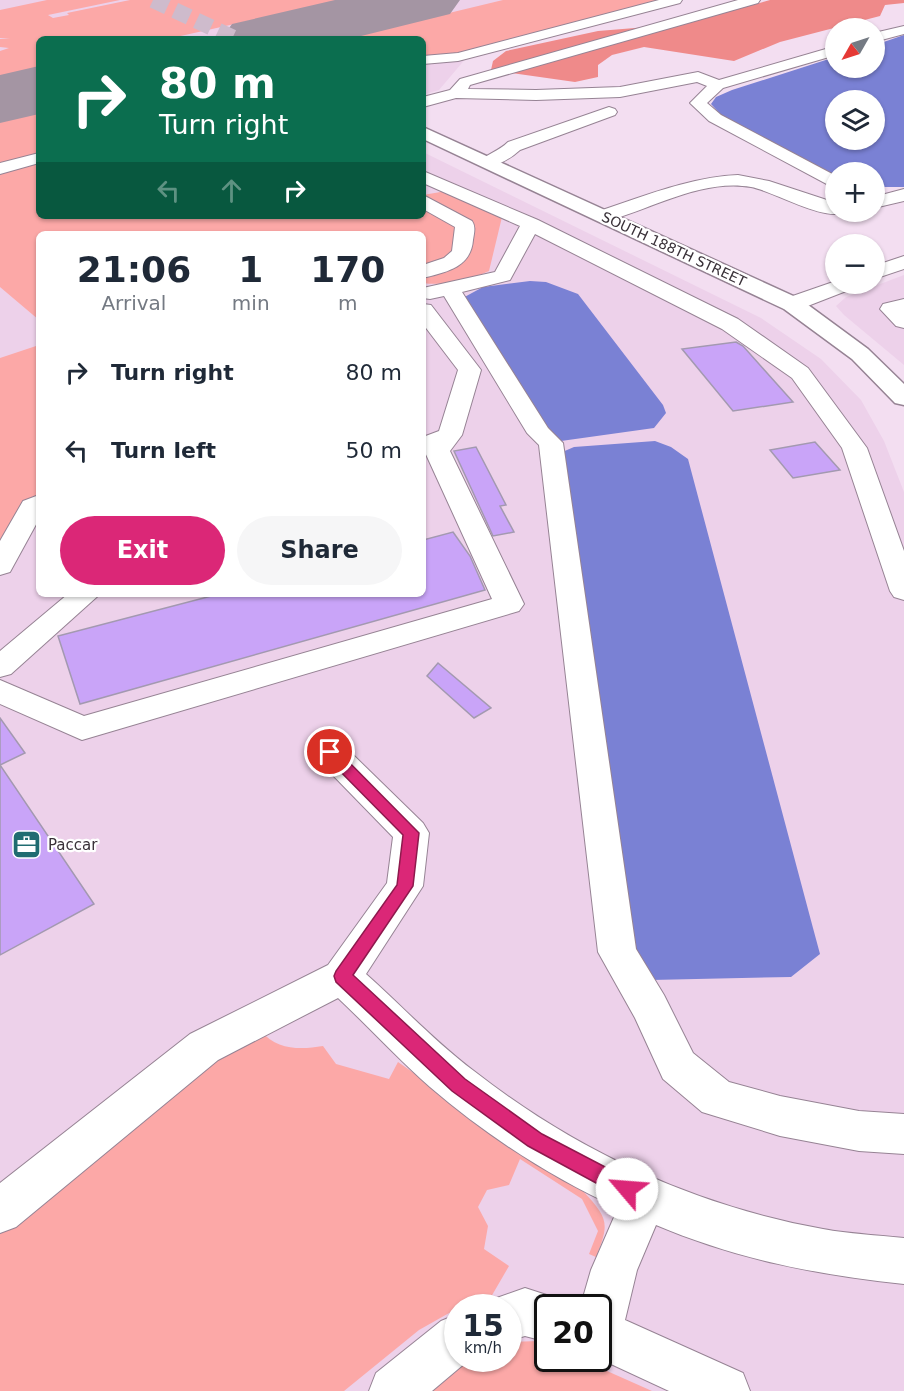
<!DOCTYPE html>
<meta charset="utf-8">
<style>
:root{--surface:#fff;--page:#f6f6f7;--text:#1f2937;--muted:#747a83;--accent:#db2777}
body{margin:0;font-family:"DejaVu Sans",sans-serif;background:var(--page);color:var(--text);height:100vh;display:flex;flex-direction:column;font-size:22px;white-space:nowrap}
*{box-sizing:border-box;margin:0}
p{font-size:20px;color:var(--muted)}
.icon{flex:none;width:33px;height:33px;fill:none;stroke:currentColor;stroke-width:2;stroke-linecap:round;stroke-linejoin:round}
.map{position:relative;flex:1;overflow:hidden}
.drawer{position:absolute;left:36px;top:231px;width:390px;height:366px;display:flex;flex-direction:column;background:var(--surface);border-radius:9px;box-shadow:0 2px 4px #0004}
.drawer>*{flex:none}
.hud{position:absolute;left:36px;top:36px;width:390px;height:183px;border-radius:9px;box-shadow:0 2px 4px #0004;background:#0b6e4f;color:#fff;overflow:hidden}
.needle{width:39px;rotate:231deg}
.tools{position:absolute;left:825px;top:18px;display:grid;gap:12px}
.tools a{display:grid;place-items:center;width:60px;height:60px;border-radius:50%;background:var(--surface);box-shadow:0 2px 4px #0004;font-size:30px}
.speed{position:absolute;left:444px;top:1294px;display:flex;gap:12px;font-size:30px;font-weight:700;text-align:center}
.speed>*{display:grid;place-content:center;width:78px;height:78px;border-radius:50%;background:var(--surface);box-shadow:0 2px 4px #0004;line-height:1}
.speed small{font-size:15px;font-weight:400}
.speed .limit{border:3px solid #111;border-radius:9px;background:#fff;color:#111}
.pin{position:absolute;display:grid;place-items:center;width:51px;height:51px;color:#fff;margin:-26px;border:3px solid #fff;border-radius:50%;box-shadow:0 2px 6px #0007}
.me{position:absolute;width:66px;margin:-33px;rotate:297deg;stroke-linejoin:round;filter:drop-shadow(0 0 4px #0008)}
.turn{display:flex;align-items:center;gap:21px;height:126px;padding:0 24px;font-size:27px}
.turn .icon{width:78px;height:78px;stroke-width:2.5}
.turn b{display:block;font-size:42px;line-height:51px}
.lanes{display:flex;align-items:center;height:57px;padding:0 24px;background:#0003;justify-content:center;gap:30px;direction:ltr}
.lanes .off{opacity:.35}
.eta{display:flex;justify-content:space-evenly;align-items:center;height:102px;text-align:center}
.eta b{font-size:36px;font-weight:600;line-height:42px}
.cta{display:flex;gap:12px;margin-top:auto;padding:12px 24px}
.cta a{flex:1;height:69px;border-radius:36px;background:var(--accent);color:#fff;font-size:24px;font-weight:600;line-height:69px;text-align:center}
.cta a+a{background:var(--page);color:var(--text)}
ul{padding:0;list-style:none}
li{display:flex;align-items:center;gap:18px;height:78px;padding:0 24px}
li div{flex:1}
li b{display:block;font-size:22px}
li em{font-style:normal}
.map>svg:first-child{display:block}
</style>
<div class="map">
<svg width="904" height="1391" viewBox="0 0 904 1391">
<rect width="100%" height="100%" fill="#f3def1"/>
<path fill="#edd1ea" fill-rule="evenodd" d="M0,0h683l-216,57 -28,33 -16,5v-56h-384v177h384v-64l338,166 60,41 40,41 23,41 20,51v899h-904zM39,234h384v360h-384zM458,1308h50v51h-50zM548,1308h50v51h-50z
M904,275v90l-60,-50 -8,-9 10,-9z"/>
<path fill="#fca8a7" d="M47,0h73l-72,15 5,3 16,-3 -2,-2 63,-13h212l-175,39h-128v29l-39,8v-25l9,-3 -9,-1v-8l10,-1h-10v-28z
M503,0h162l-211,55 -31,4v-20h-82z
M39,112v42l-39,11v-44z
M39,160v56h384v-12l35,18 -1,31 -34,17v-36h-384v86l-39,-33v-116z
M452,190l50,27 -13,54c-20,10 -47,15 -66,12v-8l13,-5 34,-33 -47,-42z
M39,345v150l-7,6 -32,46v-189z
M261,1031c16,19 39,19 62,15l13,18 53,15 9,-17 185,129c25,27 27,32 13,66l-7,-3 9,-23 -16,-32 -62,-40 -11,26 -22,5 -9,17 10,19 -4,23 25,17 -18,31 -33,11 -39,22 -75,61h-344v-158l238,-195z
M539,1341l8,4 1,14h32l72,32h-241l47,-32h50l1,-17z"/>
<path fill="#ef8a8a" d="M770,0h134v3l-19,2 -5,11 -100,26 -46,19 -90,-14 -32,8 -14,10v12l-23,5 -84,-12 2,-9 13,-10 92,-20 86,-7z"/>
<path fill="#7a81d4" fill-rule="evenodd" d="M904,35v152h-29l-1,-15h-38l-1,7 -112,-62 -12,-13 5,-7 16,-7 103,-33 1,11h38l1,-23zM836,100h38v40h-38z
M530,281l16,1 32,12 85,111 3,8 -12,15 -93,13 -17,-10 -85,-131 24,-13z
M655,441l16,6 17,12 125,469 7,26 -29,23 -140,3 -19,-23 -72,-504 14,-6z"/>
<g fill="none" stroke-linecap="round" stroke-linejoin="round">
<path fill="#a495a3" fill-rule="evenodd" d="M39,81v18l-39,5v-20z"/>
<path fill="#a495a3" fill-rule="evenodd" d="M335,0h125l-10,14 -101,25h-128l11,-15z
M39,66v48l-39,9v-48z"/>
</g>
<path fill="#c9a4f8" stroke="#a399b0" stroke-width="1.5" d="M736,342l7,4 50,56 -60,9 -51,-62z
M815,442l25,28 -47,8 -23,-28z
M476,447l30,58 -6,1 14,26 -21,4 -39,-85z
M453,532l17,24 15,34 -405,114 -22,-68 161,-42h204v-54z
M438,663l53,45 -17,10 -47,-42z
M0,718l25,35 -25,12 94,139 -94,51z"/>
<g fill="none" stroke-linecap="round" stroke-linejoin="round">
<path stroke="#cebbcc" stroke-width="16" stroke-dasharray="16 8" stroke-linecap="butt" d="M153,0l83,39"/>
<defs>
<path id="minor" d="M659,0h23l-2,3 -222,58 -35,3v-8l35,-3z
M738,0h22l-2,3 -288,82 -2,4 68,1 84,-3 78,-15 21,8 117,-34v9l-113,33 -16,15 14,12 115,61v13l-127,-68 -19,-18 17,-17 -10,-4 -77,15 -84,3 -80,-2 -33,9v-10l27,-7 10,-11z
M904,26v8l-30,8v-9z
M609,107l6,2 2,3 -2,3 -95,35c-10,9 -19,14 -32,17l-9,-5c6,-7 20,-11 29,-20z
M39,153v10l-39,11v-11z
M423,171l115,49 200,99 70,49 59,80 37,103v49l-10,-3 -4,-6 -48,-143 -50,-70 -70,-49 -187,-95 -25,46 -48,12 86,136 15,15 73,506 28,46 29,58 36,29 51,14 79,15 45,3v40l-45,-3 -79,-15 -78,-24 -39,-33 -28,-61 -37,-66 -59,-507 -12,-12 -83,-137 -14,3 -7,-1v-10l72,-16 25,-46 -97,-43z
M738,175l31,6 67,22v9h8c-19,10 -71,-21 -93,-25 -49,-9 -101,23 -148,35l-9,-6 2,-4c46,-15 94,-35 142,-37z
M904,189v12l-30,7v-11z
M423,195l49,26c4,6 2,12 1,19 -2,27 -26,32 -50,38v-13l21,-7 8,-7 3,-24 -32,-18z
M904,256v13l-30,10v-13z
M836,281v3h21l-3,4 -54,21h-16l-3,-5 3,-5z
M904,299v29l-8,-2 -16,-17 3,-5z
M423,304l8,1 50,65 -19,65 -12,16 74,153 -5,7 -437,129 -82,-36v-24l84,36 408,-117 -68,-149 2,-2 -3,-1v-10l16,-6 19,-61 -35,-46z
M39,495v24l-29,53 -10,3v-34l23,-40z
M68,594h32l-89,80 -11,3v-26z
M330,740l12,4 81,79 6,10 -6,53 -57,88c36,32 69,68 108,97 102,80 221,135 349,158 26,5 54,6 81,9v46c-86,-9 -168,-25 -248,-59l-19,45 -12,50 118,53 7,18h-81l-71,-33v-50h-18l11,-38 27,-62c-68,-31 -132,-73 -188,-121 -32,-28 -61,-60 -92,-89l-120,62 -202,167 -16,6v-50l190,-149 138,-69 59,-82 6,-46 -75,-77 -4,-8 4,-8z
M525,1288l40,13 3,7h-20v34l-23,-6 -17,5v-33h-20l3,-8z
M458,1314v45h12l-38,32h-63l7,-18 65,-52z"/>
<path id="major" d="M423,127l377,172 68,50 36,35v21l-9,-2 -43,-44 -68,-50 -361,-170z"/>
</defs>
<use href="#minor" stroke="#968394" stroke-width="2"/>
<use href="#major" stroke="#968394" stroke-width="3"/>
<use href="#minor" fill="#fff" fill-rule="evenodd"/>
<use href="#major" fill="#fff" fill-rule="evenodd"/>
</g>
<path fill="#db2777" stroke="#8e194d" stroke-width="1.5" d="M330,747l5,1 84,85 -6,53 -60,89 112,104 77,55 92,48 3,7 -3,7 -7,2 -7,-2 -92,-50 -76,-55 -116,-109 -2,-6 2,-5 61,-86 6,-50 -78,-79 -2,-4z"/>
<defs>
<symbol id="office-square" viewBox="-11 -11 22 22"><rect x="-9" y="-9" width="18" height="18" rx="4" fill="#206c71" stroke="#fff"/><path d="M-6-3h4V-5.5h4V-3h4V5H-6ZM-1-4.5V-3h2v-1.5ZM-6 0V1H6V0Z" fill="#fff"/></symbol>
</defs>
<g fill-rule="evenodd">
<use href="#office-square" x="10" y="828" width="33" height="33"/>
</g>
<g text-anchor="middle" dominant-baseline="central" stroke-width="4.5" stroke-linejoin="round" paint-order="stroke">
<g font-size="14" fill="#393138" stroke="#fff">
<text transform="translate(674 249) rotate(25)">SOUTH 188TH STREET</text>
</g>
<g font-size="15" fill="#393138" stroke="#fff" text-anchor="start">
<text x="48" y="845">Paccar</text>
</g>
</g>
</svg>
<div class="tools">
<a><svg class="needle" viewBox="-14 -14 28 28"><path d="M0-13l5 13h-10z" fill="#e53935"/><path d="M0 13l5-13h-10z" fill="#747a83"/></svg></a>
<a><svg class="icon" aria-label="layers" viewBox="0 0 24 24"><path d="M12 4l9 5-9 5-9-5zM3 14l9 5 9-5"/></svg></a>
<a>+</a>
<a>−</a>
</div>
<div class="speed"><div>15<small>km/h</small></div><div class="limit">20</div></div>
<div class="pin" style="left:330px;top:752px;background:#d93025"><svg class="icon" aria-label="arrive" viewBox="0 0 24 24"><path d="M6 21V4h12l-3 4 3 4H6"/></svg></div>
<svg class="me" style="left:627px;top:1189px" viewBox="-20 -20 40 40"><circle r="19" fill="#fff"/><path d="M0-13L10 11 0 6-10 11z" fill="#db2777"/></svg>
<div class="hud">
<div class="turn"><svg class="icon" aria-label="right" viewBox="0 0 24 24"><path d="M7 20v-9h11M14 6l5 5-5 5"/></svg><div><b>80 m</b>Turn right</div></div>
<div class="lanes"><svg class="icon off" aria-label="left" viewBox="0 0 24 24"><path d="M17 20v-9H6M10 6l-5 5 5 5"/></svg><svg class="icon off" aria-label="ahead" viewBox="0 0 24 24"><path d="M12 20V5M6 11l6-6 6 6"/></svg><svg class="icon" aria-label="right" viewBox="0 0 24 24"><path d="M7 20v-9h11M14 6l5 5-5 5"/></svg></div>
</div>
<section class="drawer">
<div class="eta">
<div><b>21:06</b><p>Arrival</p></div>
<div><b>1</b><p>min</p></div>
<div><b>170</b><p>m</p></div>
</div>
<ul>
<li><svg class="icon" aria-label="right" viewBox="0 0 24 24"><path d="M7 20v-9h11M14 6l5 5-5 5"/></svg><div><b>Turn right</b></div><em>80 m</em></li>
<li><svg class="icon" aria-label="left" viewBox="0 0 24 24"><path d="M17 20v-9H6M10 6l-5 5 5 5"/></svg><div><b>Turn left</b></div><em>50 m</em></li>
</ul>
<div class="cta"><a>Exit</a><a>Share</a></div>
</section>
</div>
